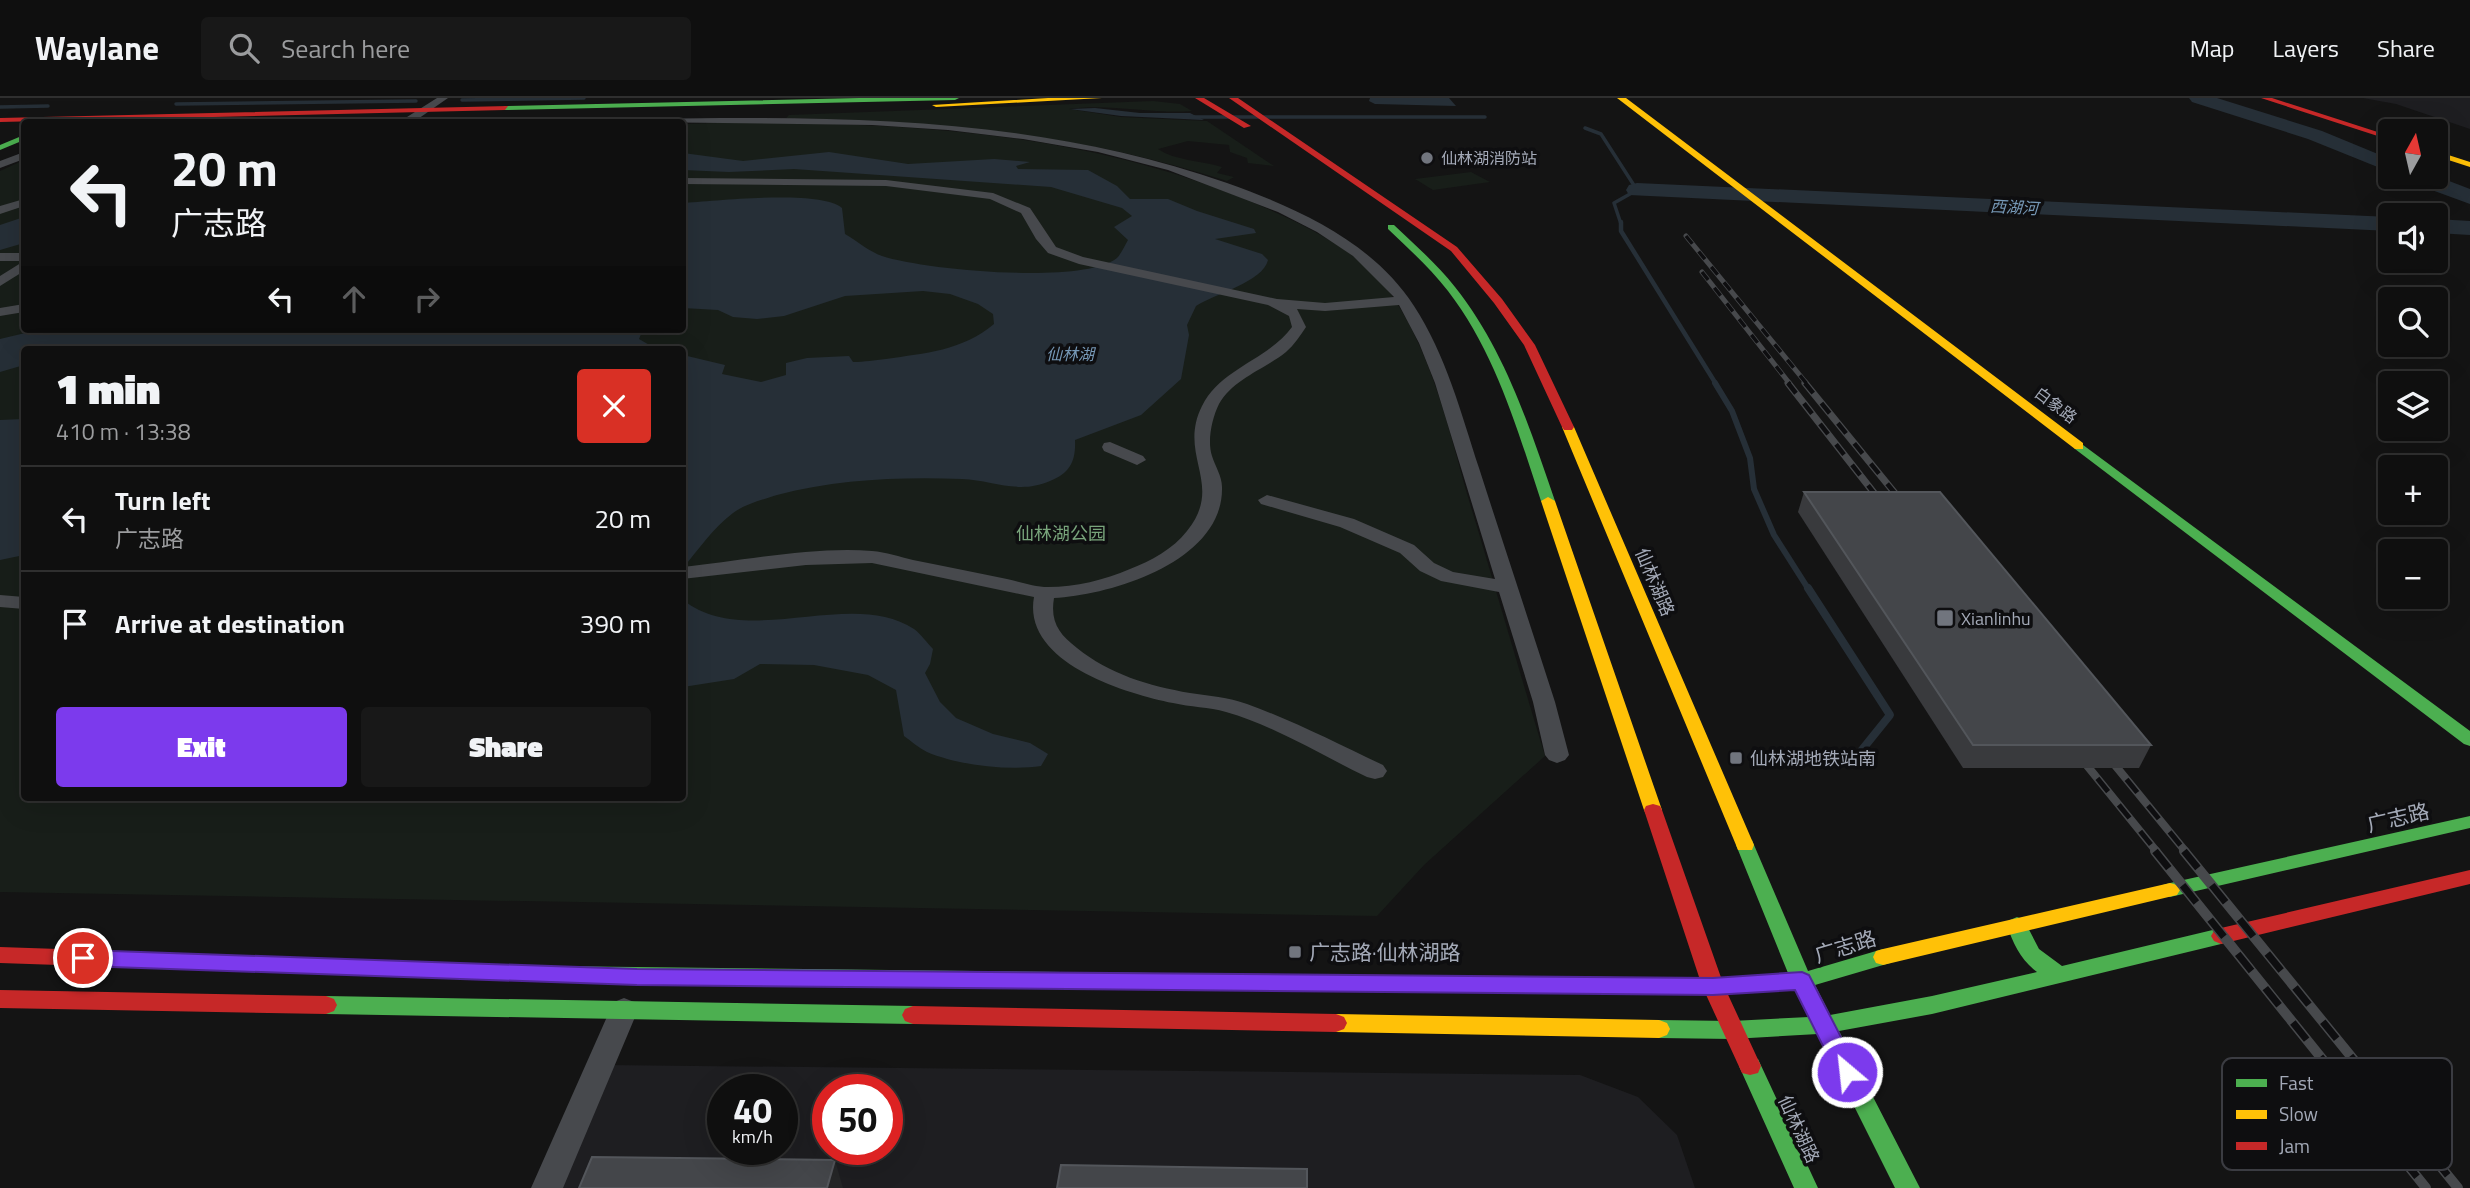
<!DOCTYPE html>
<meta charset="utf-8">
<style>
:root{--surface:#0f0f0f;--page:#181818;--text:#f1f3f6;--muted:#9b9c9e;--line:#2f2f2f;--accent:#7c3aed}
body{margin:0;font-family:"Titillium Web","Noto Sans SC",sans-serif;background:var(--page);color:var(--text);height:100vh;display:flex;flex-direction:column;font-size:26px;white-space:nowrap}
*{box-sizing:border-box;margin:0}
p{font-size:23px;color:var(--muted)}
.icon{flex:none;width:38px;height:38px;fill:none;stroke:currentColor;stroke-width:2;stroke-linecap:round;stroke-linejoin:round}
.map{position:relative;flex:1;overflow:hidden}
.panel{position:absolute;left:21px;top:248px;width:665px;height:455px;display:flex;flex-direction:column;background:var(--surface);border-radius:7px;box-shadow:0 7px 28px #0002,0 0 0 2px var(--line)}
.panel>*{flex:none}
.hud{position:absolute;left:21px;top:21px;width:665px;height:214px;border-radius:7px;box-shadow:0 7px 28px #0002,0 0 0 2px var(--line);background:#0f0f0f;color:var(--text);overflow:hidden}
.needle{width:46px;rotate:8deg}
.fabs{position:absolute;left:2378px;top:21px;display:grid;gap:14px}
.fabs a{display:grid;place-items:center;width:70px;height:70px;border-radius:7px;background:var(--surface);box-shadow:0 7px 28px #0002,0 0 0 2px var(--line);font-size:35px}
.speed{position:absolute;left:707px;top:976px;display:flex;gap:14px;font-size:35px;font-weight:700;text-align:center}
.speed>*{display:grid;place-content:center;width:91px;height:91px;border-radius:50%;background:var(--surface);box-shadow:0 7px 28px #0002,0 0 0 2px var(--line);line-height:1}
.speed small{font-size:18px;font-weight:400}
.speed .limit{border:10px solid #d22;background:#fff;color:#111}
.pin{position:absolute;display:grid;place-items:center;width:60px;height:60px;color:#fff;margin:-30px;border:4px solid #fff;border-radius:50%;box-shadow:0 2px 7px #0007}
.me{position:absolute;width:77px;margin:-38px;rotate:332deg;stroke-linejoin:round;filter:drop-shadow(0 0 5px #0008)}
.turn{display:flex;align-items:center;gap:24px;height:147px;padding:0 35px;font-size:32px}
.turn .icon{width:91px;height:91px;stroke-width:2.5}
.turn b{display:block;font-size:49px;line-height:60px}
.lanes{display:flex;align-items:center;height:66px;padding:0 35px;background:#0003;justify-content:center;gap:35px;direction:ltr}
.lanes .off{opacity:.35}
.round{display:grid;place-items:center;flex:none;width:74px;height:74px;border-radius:7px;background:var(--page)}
.overview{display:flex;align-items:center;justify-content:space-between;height:119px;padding:0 35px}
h1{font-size:42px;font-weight:800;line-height:52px}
.button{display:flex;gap:14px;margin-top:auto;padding:14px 35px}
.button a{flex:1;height:80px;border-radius:7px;background:var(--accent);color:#fff;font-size:28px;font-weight:800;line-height:80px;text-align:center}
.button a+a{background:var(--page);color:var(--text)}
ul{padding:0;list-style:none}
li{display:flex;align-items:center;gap:21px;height:105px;padding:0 35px;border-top:2px solid var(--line)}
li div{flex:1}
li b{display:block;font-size:26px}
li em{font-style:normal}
header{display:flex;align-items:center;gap:42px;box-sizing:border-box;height:98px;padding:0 35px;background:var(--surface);border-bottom:2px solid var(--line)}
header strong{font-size:33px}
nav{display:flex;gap:38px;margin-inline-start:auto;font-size:24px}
.search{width:490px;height:63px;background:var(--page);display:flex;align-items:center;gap:18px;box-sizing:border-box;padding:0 24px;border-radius:7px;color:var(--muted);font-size:26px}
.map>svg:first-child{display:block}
</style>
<header>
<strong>Waylane</strong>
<div class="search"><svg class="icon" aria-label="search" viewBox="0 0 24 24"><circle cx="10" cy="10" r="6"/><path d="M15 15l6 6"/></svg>Search here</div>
<nav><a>Map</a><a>Layers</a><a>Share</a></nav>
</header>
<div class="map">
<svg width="2470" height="1090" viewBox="0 0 2470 1090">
<rect width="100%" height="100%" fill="#141414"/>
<path fill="#1e1e21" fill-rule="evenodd" d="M2363,0h107v31l-74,-25z
M604,967l976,10 58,22 39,38 18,53h-1150zM723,992h59v60h-59zM828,992h59v60h-59z"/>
<path fill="#181e19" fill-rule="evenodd" d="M1153,3l27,3 12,7c-41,3 -83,-8 -123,-2l52,8 86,4 67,45 -26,-3 -1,-5 -17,-6 -1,-7 -41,-4 -30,8c18,12 41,11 64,18l-5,6 17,4 -7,4c-144,-47 -291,-60 -441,-63l3,-3z
M751,24c179,2 351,13 517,87 45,20 99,47 127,91 38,59 54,130 73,197 26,86 51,173 77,259l-121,109 -47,51 -1377,-24v-721l24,-11v169h658l1,-205zM24,252h658v448h-658z
M1471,74l19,10 -57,8 -18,-11z"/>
<path fill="#262f37" d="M1370,0h79l7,8 -81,-2 -6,-3z
M1095,10l45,5h50l14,7 -83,-4 -51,-7z
M829,54l79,12 86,-5 36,3 -14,4 2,3 70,1 29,16 13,13h38l29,12 57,18 2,4 -41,6 47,15 6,6c-5,22 -54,34 -72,46l-9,19 2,10 -8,44 -40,36 -66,25c1,21 -5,33 -25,41 -32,14 -57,-1 -88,-2 -63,-2 -124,0 -185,16 -13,4 -34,10 -44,18 -19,14 -35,37 -50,55v-213l42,10 -3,9 39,8 25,-7v-12l21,-5 42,-2 4,6c12,0 21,-2 33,-3 39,-6 76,-8 108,-35l-1,-10 -15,-10 -28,-10 -27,-3 -78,5 -61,20 -27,3 -24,-2 -15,-7 -35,-2v-105c32,-2 138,-14 159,5l3,26c12,7 25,18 37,22 42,14 202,29 235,2 4,-4 8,-13 11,-18l-14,-13 18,-11 -10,-8 -71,-21 -257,-18 -65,3 -46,-2v-17l60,8z
M24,119v26l-24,7v-25z
M42,231h601l-4,10 19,11h-634v15l-24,7v-33z
M24,321v136l-24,5v-140z
M683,502c63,50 168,-13 231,29 7,5 13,14 19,20l-3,15 -5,9 15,29 16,16 37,16 37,9 18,11 -7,12c-33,5 -84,-1 -114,-14 -8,-4 -16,-11 -23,-16l-8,-46 -28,-15 -54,-10 -54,-1 -26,15 -51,8z"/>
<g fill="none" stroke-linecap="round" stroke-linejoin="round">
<path stroke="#262f37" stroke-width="3.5" d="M462,2l122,-2
M176,6l240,-3
M0,9l48,-1
M1191,19h294
M1585,30l16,6 36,56 -23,13 7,21"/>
<path stroke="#262f37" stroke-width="4.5" d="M1621,124v9l95,153"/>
<path stroke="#262f37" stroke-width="6" d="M1715,285l17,28 18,47 4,31 20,46 35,55"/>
<path stroke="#262f37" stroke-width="8" d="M1808,490l82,127 -29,36"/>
<path fill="#262f37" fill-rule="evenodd" d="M2189,0h28l105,33 68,28v13l-82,-33 -116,-37z
M2436,78l34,13v15l-60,-22 -3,-5z
M1637,85l753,34v14l-761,-36 -3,-5 3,-5z
M2436,121l34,2v14l-34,-2z"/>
<path fill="#47494d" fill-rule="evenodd" d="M437,0h11l-33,23h-8v-4z
M719,20c176,-1 341,7 508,65 70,25 146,59 187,123 32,49 47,107 65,162 25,78 51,156 76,234l14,53 -4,5 -8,3 -8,-3 -4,-5 -12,-53 -34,-110 -58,-11 -21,-10 -20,-18 -60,-26 -79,-23 -3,-4 9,-5 87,24 60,26 20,18 19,9 42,7 -60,-196 -16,-40 -20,-38 -74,6 -28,-2 9,18c-6,9 -12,18 -20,25 -21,17 -53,27 -67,52 -7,14 -12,37 -7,52 3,10 10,20 10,31 2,74 -110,108 -168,111 -4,24 5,36 23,50 32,26 72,38 113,45 19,3 38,4 57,11 47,17 91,40 136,61l4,6 -4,6 -8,2 -8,-2c-46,-22 -92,-51 -141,-65 -17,-5 -36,-5 -53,-9 -49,-10 -151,-41 -139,-106l-162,-34 -66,2 -124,14v-12c58,-6 133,-21 190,-16 14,1 28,6 41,9 32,6 63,13 94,19 13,3 28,8 41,8 28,0 56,-7 82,-18 21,-8 43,-20 57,-38 38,-47 -10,-75 15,-125 19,-38 66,-46 90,-79l-3,-11 -21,-11 -189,-41 -31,-11 -12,-14 -15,-26 -31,-14 -104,-13 -204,-2v-6l204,2 107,13 37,15 26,39 27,10 194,42 48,4 69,-6 -41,-41 -36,-24 -39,-20 -110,-42 -70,-18 -75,-13 -75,-9 -76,-5 -234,-3 5,-3z
M24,54v7l-24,9v-7z
M24,101v7l-24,8v-8z
M0,155h24v8h-24z
M24,163v10l-24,15v-10z
M24,206v8l-24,4v-8z
M1110,344l33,14 3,4 -9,5 -33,-14 -2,-4 2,-4z
M0,497l24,2v12l-24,-2z
M624,900l10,4 4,8 -75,178h-32l79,-178 4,-8z"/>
<path fill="#4caf50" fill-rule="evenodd" d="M859,0h100l-4,2 -450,10 -4,-2 4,-2z
M24,37v5l-24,10v-5z
M1388,127h6c21,20 43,39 61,62 50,63 74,139 100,214l-2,3 -5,1 -7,-4c-24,-73 -46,-149 -93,-210 -18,-23 -39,-42 -60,-62z
M2079,344l391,289v15l-6,-2 -389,-295 -2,-3z
M2470,718v12l-300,69 -7,-2 -3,-5 3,-5 7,-2z
M1745,740l7,2 2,5 54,126 75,-22 7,2 3,6 -3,6 -75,22 15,30 102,-19 105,-24c-16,-12 -24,-28 -30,-47l3,-5 7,-3 7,3 15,29 23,17 159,-38 7,3 3,5 -3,5 -7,3 -289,70 -93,17 81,157h-25l-77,-154 -86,5 -73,-1 -8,-3 -3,-6 3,-6 8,-3 73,1 77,-4 -13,-27 -83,4 -191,-2 -7,-2 -4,-6 4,-6 7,-2 191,2 75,-5 -52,-128 2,-5z
M549,868l604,7 7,2 4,6 -4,6 -7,2 -604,-7 -7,-2 -4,-6 4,-6z
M326,898l587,10 8,3 3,6 -3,6 -8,3 -587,-10 -8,-3 -3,-6 3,-6z
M1750,959l8,2 60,129h-24l-55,-122 3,-7z"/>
<path fill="#ffc107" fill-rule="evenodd" d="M1048,0h54l-166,9 -4,-2z
M1617,0h9l457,345v6h-8z
M2436,53l34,11v5l-34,-11z
M1568,325l6,4 180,418 -2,5h-14l-2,-5 -174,-418z
M1548,399l7,4 107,309 -2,4h-14l-2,-4 -103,-309z
M2170,785l7,2 3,5 -3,5 -294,70 -7,-2 -3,-6 3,-6 7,-2z
M1336,916l323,6 8,3 3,6 -3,6 -8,3 -323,-6 -8,-3 -3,-6 3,-6z"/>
<path fill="#c62828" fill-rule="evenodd" d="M1195,0h9l47,28 -7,2z
M1229,0h9l219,149 45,52 33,46 39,82 -2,3h-8l-2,-3 -38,-82 -30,-42 -43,-52z
M2261,0h11l118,38v4z
M508,8l-3,4 -505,12v-4z
M1653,706l7,2 2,4 62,176 37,80 -3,7 -8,2 -8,-2 -40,-87 -58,-176 2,-4z
M2470,772v14l-249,60 -7,-3 -3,-5 3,-5 7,-3z
M0,849l549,19 7,2 4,6 -4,6 -7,2 -549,-19z
M1153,875l369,3 7,2 4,6 -4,6 -7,2 -369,-3 -7,-2 -4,-6 4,-6z
M0,892l326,6 8,3 3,6 -3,6 -8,3 -326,-6z
M913,908l423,8 8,3 3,6 -3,6 -8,3 -423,-8 -8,-3 -3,-6 3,-6z"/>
<defs>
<path id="rail-far3" d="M1686,138l121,148
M1702,174l88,112"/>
<path id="rail-far2" d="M1788,285l97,124
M1805,285l102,125"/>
<path id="rail-far1" d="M2076,654l81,100
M2105,655l81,99"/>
<path id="rail" d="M2155,753l271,337
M2184,753l274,337"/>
</defs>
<use href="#rail-far3" stroke="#47494c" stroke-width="5"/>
<use href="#rail-far2" stroke="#47494c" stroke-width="7"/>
<use href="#rail-far1" stroke="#47494c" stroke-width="8"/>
<use href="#rail" stroke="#47494c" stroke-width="10"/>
<use href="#rail-far3" stroke="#0e0e10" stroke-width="3.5" stroke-dasharray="10" stroke-linecap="butt"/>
<use href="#rail-far2" stroke="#0e0e10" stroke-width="4.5" stroke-dasharray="13" stroke-linecap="butt"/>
<use href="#rail-far1" stroke="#0e0e10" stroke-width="5" stroke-dasharray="17" stroke-linecap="butt"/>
<use href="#rail" stroke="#0e0e10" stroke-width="7" stroke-dasharray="22" stroke-linecap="butt"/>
</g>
<path fill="#393a3d" d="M1804,394l347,253 -12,23h-176l-165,-256z"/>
<path fill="#252627" d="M835,1062l8,28h-16z"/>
<path fill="#44464a" stroke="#53565b" stroke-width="2" d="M1804,394h136l211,253h-178z
M592,1059l243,3 -8,28h-248z
M1061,1067l246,4v19h-250z"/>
<path fill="#7c3aed" stroke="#51269a" stroke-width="2" d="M83,852l554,19 1076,9 89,-6 7,3 50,97 -3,6 -9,3 -8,-3 -44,-88 -82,5 -1076,-10 -554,-19 -7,-2 -3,-6 3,-5z"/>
<g fill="#71757e" stroke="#0e0e10" stroke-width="2.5">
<circle cx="1427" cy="60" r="7"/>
<rect x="1936" y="511" width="18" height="18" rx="3.5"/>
<rect x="1729" y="653" width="14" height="14" rx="3.5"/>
<rect x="1288" y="847" width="14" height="14" rx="3.5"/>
</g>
<g text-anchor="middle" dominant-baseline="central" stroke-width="7" stroke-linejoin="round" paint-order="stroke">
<g font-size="16" fill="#a3a9b7" stroke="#0e0e10" text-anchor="start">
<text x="1441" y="60">仙林湖消防站</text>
</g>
<g font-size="16" font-style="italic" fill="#7698b6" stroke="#0e0e10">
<text transform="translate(2014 109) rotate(3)">西湖河</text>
<text x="1070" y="256">仙林湖</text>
</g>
<g font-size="16" fill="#a3a9b7" stroke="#0e0e10">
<text transform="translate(2056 307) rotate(37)">白象路</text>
</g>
<g font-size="18" fill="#78a47b" stroke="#0e0e10">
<text x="1061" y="435">仙林湖公园</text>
</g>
<g font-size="18" fill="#a3a9b7" stroke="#0e0e10">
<text transform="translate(1655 484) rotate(67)">仙林湖路</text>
<text transform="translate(1799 1031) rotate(65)">仙林湖路</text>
</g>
<g font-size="18" fill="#a3a9b7" stroke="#0e0e10" text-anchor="start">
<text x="1961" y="520">Xianlinhu</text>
<text x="1750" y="660">仙林湖地铁站南</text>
</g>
<g font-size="21" fill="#a3a9b7" stroke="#0e0e10">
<text transform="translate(2398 719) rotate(-13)">广志路</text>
<text transform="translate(1845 848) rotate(-17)">广志路</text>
</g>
<g font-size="21" fill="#a3a9b7" stroke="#0e0e10" text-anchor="start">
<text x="1309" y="854">广志路·仙林湖路</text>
</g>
</g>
<rect x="2222" y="960" width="230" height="112" rx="10" fill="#0e0e10" stroke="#3b3c42" stroke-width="2"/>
<rect x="2236" y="981" width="31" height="8" fill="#4caf50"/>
<rect x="2236" y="1012" width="31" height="9" fill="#ffc107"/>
<rect x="2236" y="1044" width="31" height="8" fill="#c62828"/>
<g font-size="19" fill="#a3a9b7">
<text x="2279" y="992">Fast</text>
<text x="2279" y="1023">Slow</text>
<text x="2279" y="1055">Jam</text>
</g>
</svg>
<div class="fabs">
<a><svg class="needle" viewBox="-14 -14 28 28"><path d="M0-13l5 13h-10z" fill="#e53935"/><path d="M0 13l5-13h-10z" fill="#9b9c9e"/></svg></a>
<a><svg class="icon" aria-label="sound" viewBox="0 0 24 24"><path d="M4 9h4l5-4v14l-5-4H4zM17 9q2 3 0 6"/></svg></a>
<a><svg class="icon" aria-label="search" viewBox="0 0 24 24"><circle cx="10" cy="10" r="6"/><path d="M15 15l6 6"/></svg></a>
<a><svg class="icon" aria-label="layers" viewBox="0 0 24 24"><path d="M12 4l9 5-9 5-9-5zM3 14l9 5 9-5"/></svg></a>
<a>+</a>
<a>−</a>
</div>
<div class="speed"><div>40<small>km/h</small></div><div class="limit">50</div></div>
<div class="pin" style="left:83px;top:860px;background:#d93025"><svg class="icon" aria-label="arrive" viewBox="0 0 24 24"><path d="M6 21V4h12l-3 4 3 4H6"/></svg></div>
<svg class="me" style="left:1847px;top:974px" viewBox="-20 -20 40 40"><circle r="17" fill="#7c3aed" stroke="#fff" stroke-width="3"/><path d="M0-11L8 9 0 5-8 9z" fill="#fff"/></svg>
<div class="hud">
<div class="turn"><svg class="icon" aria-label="left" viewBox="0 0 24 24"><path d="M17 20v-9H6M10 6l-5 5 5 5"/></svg><div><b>20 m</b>广志路</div></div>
<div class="lanes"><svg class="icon" aria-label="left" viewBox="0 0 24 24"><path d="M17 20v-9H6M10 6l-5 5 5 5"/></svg><svg class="icon off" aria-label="ahead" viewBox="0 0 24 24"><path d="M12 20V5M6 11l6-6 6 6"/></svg><svg class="icon off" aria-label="right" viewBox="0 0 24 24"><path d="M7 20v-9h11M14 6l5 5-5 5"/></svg></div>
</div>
<section class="panel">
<div class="overview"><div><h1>1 min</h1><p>410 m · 13:38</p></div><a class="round" style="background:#d93025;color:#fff"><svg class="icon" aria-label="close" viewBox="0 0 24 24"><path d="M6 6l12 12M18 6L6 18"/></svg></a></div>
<ul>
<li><svg class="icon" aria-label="left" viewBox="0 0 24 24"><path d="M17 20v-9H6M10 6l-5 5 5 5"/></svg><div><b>Turn left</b><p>广志路</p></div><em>20 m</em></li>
<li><svg class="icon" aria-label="arrive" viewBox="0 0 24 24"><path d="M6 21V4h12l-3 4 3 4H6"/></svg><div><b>Arrive at destination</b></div><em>390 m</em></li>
</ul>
<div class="button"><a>Exit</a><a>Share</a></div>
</section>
</div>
